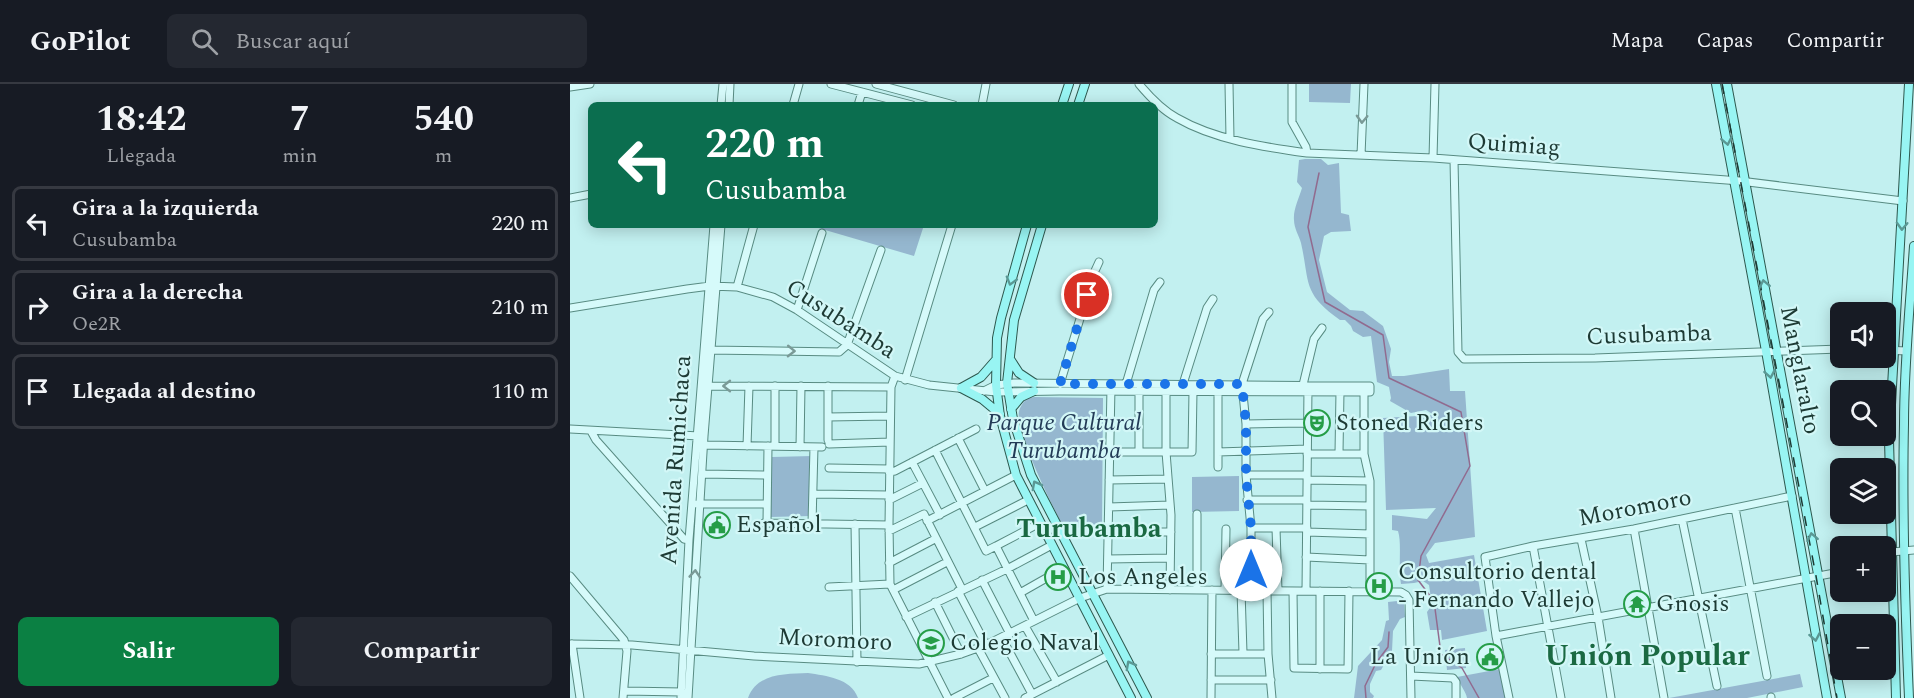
<!DOCTYPE html>
<html lang="es">
<meta charset="utf-8">
<style>
:root{--surface:#171b24;--page:#242831;--text:#f1f3f6;--muted:#9ea1a6;--line:#363941;--accent:#0b8043}
body{margin:0;font-family:Spectral,serif;background:var(--page);color:var(--text);height:100vh;display:flex;flex-direction:column;font-size:22px;white-space:nowrap}
*{box-sizing:border-box;margin:0}
p{font-size:20px;color:var(--muted)}
.icon{flex:none;width:33px;height:33px;fill:none;stroke:currentColor;stroke-width:2;stroke-linecap:round;stroke-linejoin:round}
.map{position:relative;flex:1;overflow:hidden}
.panel{display:flex;flex-direction:column;background:var(--surface);width:570px}
.panel>*{flex:none}
.guide{position:absolute;left:18px;top:18px;width:570px;height:126px;border-radius:9px;box-shadow:0 3px 15px #0003;background:#0b6e4f;color:#fff;overflow:hidden}
.tools{position:absolute;left:1260px;top:218px;display:grid;gap:12px}
.tools a{display:grid;place-items:center;width:66px;height:66px;border-radius:9px;background:var(--surface);box-shadow:0 3px 15px #0003;font-size:30px}
.pin{position:absolute;display:grid;place-items:center;width:51px;height:51px;color:#fff;margin:-26px;border:3px solid #fff;border-radius:50%;box-shadow:0 2px 6px #0007}
.me{position:absolute;width:66px;margin:-33px;rotate:0deg;stroke-linejoin:round;filter:drop-shadow(0 0 4px #0008)}
.turn{display:flex;align-items:center;gap:21px;height:126px;padding:0 18px;font-size:27px}
.turn .icon{width:78px;height:78px;stroke-width:2.5}
.turn b{display:block;font-size:42px;line-height:51px}
.eta{display:flex;justify-content:space-evenly;align-items:center;height:102px;text-align:center}
.eta b{font-size:36px;font-weight:700;line-height:42px}
.primary-button{display:flex;gap:12px;margin-top:auto;padding:12px 18px}
.primary-button a{flex:1;height:69px;border-radius:9px;background:var(--accent);color:#fff;font-size:24px;font-weight:700;line-height:69px;text-align:center}
.primary-button a+a{background:var(--page);color:var(--text)}
ul{padding:0;list-style:none}
li{display:flex;align-items:center;gap:18px;height:75px;margin:0 12px 9px;padding:0 6px;border:3px solid var(--line);border-radius:9px}
li div{flex:1}
li b{display:block;font-size:22px}
li em{font-style:normal}
header{display:flex;align-items:center;gap:36px;box-sizing:border-box;height:84px;padding:0 30px;background:var(--surface);border-bottom:2px solid var(--line)}
header strong{font-size:28px}
nav{display:flex;gap:33px;margin-inline-start:auto;font-size:21px}
.search{width:420px;height:54px;background:var(--page);display:flex;align-items:center;gap:15px;box-sizing:border-box;padding:0 21px;border-radius:9px;color:var(--muted);font-size:22px}
main{display:flex;flex:1;min-height:0}
.map>svg:first-child{display:block}
</style>
<header>
<strong>GoPilot</strong>
<div class="search"><svg class="icon" aria-label="search" viewBox="0 0 24 24"><circle cx="10" cy="10" r="6"/><path d="M15 15l6 6"/></svg>Buscar aquí</div>
<nav><a>Mapa</a><a>Capas</a><a>Compartir</a></nav>
</header>
<main>
<section class="panel">
<div class="eta">
<div><b>18:42</b><p>Llegada</p></div>
<div><b>7</b><p>min</p></div>
<div><b>540</b><p>m</p></div>
</div>
<ul>
<li><svg class="icon" aria-label="left" viewBox="0 0 24 24"><path d="M17 20v-9H6M10 6l-5 5 5 5"/></svg><div><b>Gira a la izquierda</b><p>Cusubamba</p></div><em>220 m</em></li>
<li><svg class="icon" aria-label="right" viewBox="0 0 24 24"><path d="M7 20v-9h11M14 6l5 5-5 5"/></svg><div><b>Gira a la derecha</b><p>Oe2R</p></div><em>210 m</em></li>
<li><svg class="icon" aria-label="arrive" viewBox="0 0 24 24"><path d="M6 21V4h12l-3 4 3 4H6"/></svg><div><b>Llegada al destino</b></div><em>110 m</em></li>
</ul>
<div class="primary-button"><a>Salir</a><a>Compartir</a></div>
</section>
<div class="map">
<svg width="1344" height="614" viewBox="0 0 1344 614">
<rect width="100%" height="100%" fill="#c2f0f0"/>
<path fill="#95b7cf" d="M739,0h42l-1,19 -41,-1z
M735,75h16l7,6 11,-2 2,50 8,2 2,16 -20,1 -7,4 -5,24 8,32 23,18 13,1 20,15 8,23 -2,13 3,14h12l45,-7 1,22h15l10,146 -40,6 -9,12 3,8 45,-8 13,76 -45,9 -1,-10h-11l-3,-18 5,-7 -3,-20 -6,-4 -9,2 -13,1c-3,-17 1,-41 -3,-53l-6,-1v-15l35,4 9,-11 -50,2 -3,-92 51,-3 -8,-5 -15,3 -21,-12 1,-3 -2,-11 -12,-5 -6,-46 -8,1 -10,-6 -2,-5 -6,-6h-5c-38,-27 -30,-37 -39,-77 -2,-7 -7,-15 -7,-23 -1,-10 5,-22 8,-32l-5,-6 2,-22z
M238,141h116l-10,31z
M464,313l69,1 -1,129 -38,1c-11,-21 -49,-96 -45,-117 1,-4 4,-8 7,-12z
M242,372l-1,60 -41,1 2,-60z
M669,392v35l-47,1v-35z
M827,517l7,3 1,13 -5,2 -7,12 -1,20 -11,19 -5,1 -6,13v8l4,4 -1,2h-19l4,-32 24,-26 4,-19 3,-1 -1,-18z
M895,564l1,20 -19,2 -2,-20z
M930,585l5,29h-38c-1,-6 -7,-13 -10,-21z
M238,589c18,3 43,5 50,25h-110c9,-25 37,-24 60,-25z
M1230,590l3,13 -56,11h-78z"/>
<g fill="none" stroke-linecap="round" stroke-linejoin="round">
<path stroke="#916b8f" stroke-width="1.5" d="M749,89l-11,54 17,75 58,33 6,43 72,34 9,54 -49,90 -3,24 16,21 7,53 21,14 17,30
M796,614l-1,-12 11,-23 12,-16 1,-15"/>
<defs>
<path id="minor" d="M261,0l81,21
M306,0l78,21
M569,0c10,12 23,26 38,34 38,22 87,29 130,35l126,5 307,23 163,20
M659,0l1,54
M722,0v38l14,25 1,6
M0,3l20,-3
M151,21l2,-21
M159,21l1,-21
M223,21l6,-21
M288,21l4,-13
M412,21l4,-21
M791,71l3,-71
M863,74l2,-74
M884,76l4,192 6,7 131,-1 245,-9
M0,114l21,-4
M167,203l17,-62
M0,224l117,-19 23,-3 27,1 36,10 24,13 98,66 34,9 67,7 63,-1 311,1v-6l-356,-3 -18,2 -12,6
M227,226l25,-77
M137,266l132,2 8,-7 34,-95
M1316,266l20,1
M325,292l-4,11 -2,138 1,59 58,114
M335,296l47,-155
M490,300l34,-111 5,-11
M556,300l28,-94 6,-8
M613,300l24,-76 6,-9
M134,302l187,1
M205,302v60
M732,305l12,-50 8,-11
M596,307v61l5,63 -1,75
M794,308v62l6,27v111
M258,333l62,-1
M676,340l61,-1
M0,345l129,7
M21,347l5,9 88,99 5,1
M388,354l27,53
M258,356v-54
M259,360l61,-2
M134,361l118,2
M177,362l2,-60
M230,363l1,-61
M365,366l51,101 10,-5 38,75
M540,368h82l1,-61
M569,368v-61
M648,368l89,-3
M769,369l1,-62
M737,370h57
M342,378l28,53
M648,383v-76
M259,384l60,1
M319,388l6,-1 81,-42
M132,390l65,1
M676,391h61
M539,396l59,-1
M737,396l63,1
M243,410l76,1
M319,416l34,-17
M677,416h60
M127,420h70
M737,421l63,1
M539,423l61,-2
M1165,424l32,168
M1112,435l35,167
M357,437l89,-46
M194,439l125,2
M197,439l1,-77
M242,440l2,-77
M285,440l2,138
M405,443l53,-27
M681,444h56
M706,444l2,63
M1064,445l30,169
M319,447l35,-17 38,75
M538,448h63
M737,448l63,2
M1011,455l17,78 13,81
M426,462l44,-23
M963,462l28,152
M1322,468l22,-2
M736,473l64,3
M538,475l62,-1
M319,479l46,-24
M0,492l54,64 3,11 -4,47
M412,496l28,54
M259,503l61,-3
M537,505l4,-202
M323,506l54,-28
M627,506v-76
M655,506l1,-61
M671,506l2,63
M697,506l1,64 4,44
M388,507l28,54
M681,507v-63l-5,-53v-51l-4,-40 21,-65 6,-7
M723,507l1,77 54,1 1,-78
M736,507l2,-204
M450,509l44,-25
M365,518l26,52
M336,533l101,-48 45,-24
M455,542l32,56
M926,552l344,-64
M432,554l30,56
M0,560l62,1 122,11 165,8 42,-10 25,-9 94,-47 27,-9 294,3 5,3 3,5 2,98
M2,560l8,54
M408,564l27,50
M641,570h57
M750,585v-78
M841,592l42,2 3,4v16
M641,596h60
M55,607l57,1
M1201,613v1
M111,614l8,-158 25,-315
M118,614l16,-262 17,-211
M384,614l39,-20
M455,614l84,-43
M641,614l1,-108
M939,614l-13,-62 -11,-79 48,-11 101,-17 158,-33"/>
<path id="major" d="M1146,0l50,267 61,347
M1157,0l114,614
M492,21l7,-21
M508,21l7,-21
M457,141l-26,93 -4,20 -1,47 4,31 16,59 115,223
M472,141l-28,95 -7,63 6,36 18,56 116,223
M440,275l9,14 15,10
M391,304l21,11 18,15
M391,304l20,-11 14,-16
M441,325l10,-12 13,-6
M1326,614l-7,-258 20,-356
M1339,614c-4,-91 -7,-183 -5,-274 0,-59 6,-119 10,-178"/>
</defs>
<use href="#minor" stroke="#588b82" stroke-width="9"/>
<use href="#major" stroke="#2d584e" stroke-width="10"/>
<use href="#minor" stroke="#d6fafa" stroke-width="7"/>
<use href="#major" stroke="#98f5f3" stroke-width="8"/>
<path stroke="#1d3a34" stroke-width="1.5" stroke-dasharray="10 10" stroke-linecap="butt" d="M1152,0l94,492 21,122"/>
</g>
<defs><path id="oneway-chevron" d="M-2-3.5L2.5 0L-2 3.5" fill="none" stroke-width="1.6" stroke-linecap="round" stroke-linejoin="round" transform="scale(1.5)"/></defs>
<g stroke="#7a9a97">
<use href="#oneway-chevron" transform="translate(792 35) rotate(92)"/>
<use href="#oneway-chevron" transform="translate(221 267) rotate(1)"/>
<use href="#oneway-chevron" transform="translate(157 302) rotate(180)"/>
<use href="#oneway-chevron" transform="translate(125 490) rotate(-86)"/>
</g>
<g stroke="#5a9894">
<use href="#oneway-chevron" transform="translate(1157 57) rotate(79)"/>
<use href="#oneway-chevron" transform="translate(1332 142) rotate(92)"/>
<use href="#oneway-chevron" transform="translate(441 197) rotate(106)"/>
<use href="#oneway-chevron" transform="translate(1194 200) rotate(-101)"/>
<use href="#oneway-chevron" transform="translate(1200 290) rotate(80)"/>
<use href="#oneway-chevron" transform="translate(466 401) rotate(-118)"/>
<use href="#oneway-chevron" transform="translate(1242 453) rotate(-101)"/>
<use href="#oneway-chevron" transform="translate(1245 553) rotate(80)"/>
<use href="#oneway-chevron" transform="translate(560 581) rotate(-118)"/>
</g>
<g fill="none" stroke-linecap="round" stroke-linejoin="round">
<path stroke="#1a73e8" stroke-width="10" stroke-dasharray="0 18" d="M517,211l-27,89h182l4,40v51l5,53v42"/>
</g>
<defs>
<symbol id="theatre-ring" viewBox="-11 -11 22 22"><circle r="9.5" fill="#d2f7f7" stroke="#259d47" stroke-width="1.5"/><path d="M-5-5.5Q0-4 5-5.5V0Q5 5 0 6Q-5 5-5 0ZM-3.3-2.5H-1v1.5H-3.3ZM1-2.5H3.3v1.5H1ZM-2.8 1Q0 5.5 2.8 1Z" fill="#259d47"/></symbol>
<symbol id="civic-ring" viewBox="-11 -11 22 22"><circle r="9.5" fill="#d2f7f7" stroke="#259d47" stroke-width="1.5"/><path d="M-.6-6.5H3V-4.5H.6V-3L4-1V1h2V6H-6V1h2V-1L-.6-3ZM-1.2 2.5V6h2.4V2.5Z" fill="#259d47"/></symbol>
<symbol id="hospital-ring" viewBox="-11 -11 22 22"><circle r="9.5" fill="#d2f7f7" stroke="#259d47" stroke-width="1.5"/><path d="M-5-5h3v3.5h4V-5h3V5h-3V1.5h-4V5h-3Z" fill="#259d47"/></symbol>
<symbol id="temple-ring" viewBox="-11 -11 22 22"><circle r="9.5" fill="#d2f7f7" stroke="#259d47" stroke-width="1.5"/><path d="M0-6L5-2H3V0L6.5 2.5H4V6H1.5V3h-3V6H-4V2.5H-6.5L-3 0V-2H-5Z" fill="#259d47"/></symbol>
<symbol id="university-ring" viewBox="-11 -11 22 22"><circle r="9.5" fill="#d2f7f7" stroke="#259d47" stroke-width="1.5"/><path d="M0-5L7-2L0 1L-7-2ZM-4 1L0 2.5L4 1V4Q0 6-4 4Z" fill="#259d47"/></symbol>
</defs>
<g fill-rule="evenodd">
<use href="#theatre-ring" x="732" y="324" width="30" height="30"/>
<use href="#civic-ring" x="132" y="426" width="30" height="30"/>
<use href="#hospital-ring" x="473" y="478" width="30" height="30"/>
<use href="#hospital-ring" x="794" y="487" width="30" height="30"/>
<use href="#temple-ring" x="1052" y="505" width="30" height="30"/>
<use href="#university-ring" x="346" y="544" width="30" height="30"/>
<use href="#civic-ring" x="905" y="558" width="30" height="30"/>
</g>
<g text-anchor="middle" dominant-baseline="central" stroke-width="4.5" stroke-linejoin="round" paint-order="stroke">
<g font-size="24" fill="#1d3a34" stroke="#d2f7f7">
<text transform="translate(944 61) rotate(4)">Quimiag</text>
<text transform="translate(271 235) rotate(33)">Cusubamba</text>
<text transform="translate(1079 251) rotate(-2)">Cusubamba</text>
<text transform="translate(1230 286) rotate(79)">Manglaralto</text>
<text transform="translate(106 376) rotate(-86)">Avenida Rumichaca</text>
<text transform="translate(1065 424) rotate(-11)">Moromoro</text>
<text transform="translate(265 556) rotate(3)">Moromoro</text>
</g>
<g font-size="24" font-style="italic" fill="#233b57" stroke="#d2f7f7">
<text x="494" y="339">Parque Cultural<tspan x="494" dy="28">Turubamba</tspan></text>
</g>
<g font-size="24" fill="#1d3a34" stroke="#d2f7f7" text-anchor="start">
<text x="766" y="339">Stoned Riders</text>
<text x="166" y="441">Español</text>
<text x="828" y="488">Consultorio dental<tspan x="828" dy="28">- Fernando Vallejo</tspan></text>
<text x="508" y="493">Los Angeles</text>
<text x="1086" y="520">Gnosis</text>
<text x="380" y="559">Colegio Naval</text>
<text x="900" y="573" text-anchor="end">La Unión</text>
</g>
<g font-size="27" font-weight="bold" fill="#1a6942" stroke="#d2f7f7">
<text x="519" y="445">Turubamba</text>
</g>
<g font-size="30" font-weight="bold" fill="#1a6942" stroke="#d2f7f7">
<text x="1077" y="572">Unión Popular</text>
</g>
</g>
</svg>
<div class="tools">
<a><svg class="icon" aria-label="sound" viewBox="0 0 24 24"><path d="M4 9h4l5-4v14l-5-4H4zM17 9q2 3 0 6"/></svg></a>
<a><svg class="icon" aria-label="search" viewBox="0 0 24 24"><circle cx="10" cy="10" r="6"/><path d="M15 15l6 6"/></svg></a>
<a><svg class="icon" aria-label="layers" viewBox="0 0 24 24"><path d="M12 4l9 5-9 5-9-5zM3 14l9 5 9-5"/></svg></a>
<a>+</a>
<a>−</a>
</div>
<div class="pin" style="left:517px;top:211px;background:#d93025"><svg class="icon" aria-label="arrive" viewBox="0 0 24 24"><path d="M6 21V4h12l-3 4 3 4H6"/></svg></div>
<svg class="me" style="left:681px;top:486px" viewBox="-20 -20 40 40"><circle r="19" fill="#fff"/><path d="M0-13L10 11 0 6-10 11z" fill="#1a73e8"/></svg>
<div class="guide">
<div class="turn"><svg class="icon" aria-label="left" viewBox="0 0 24 24"><path d="M17 20v-9H6M10 6l-5 5 5 5"/></svg><div><b>220 m</b>Cusubamba</div></div>
</div>
</div>
</main>
